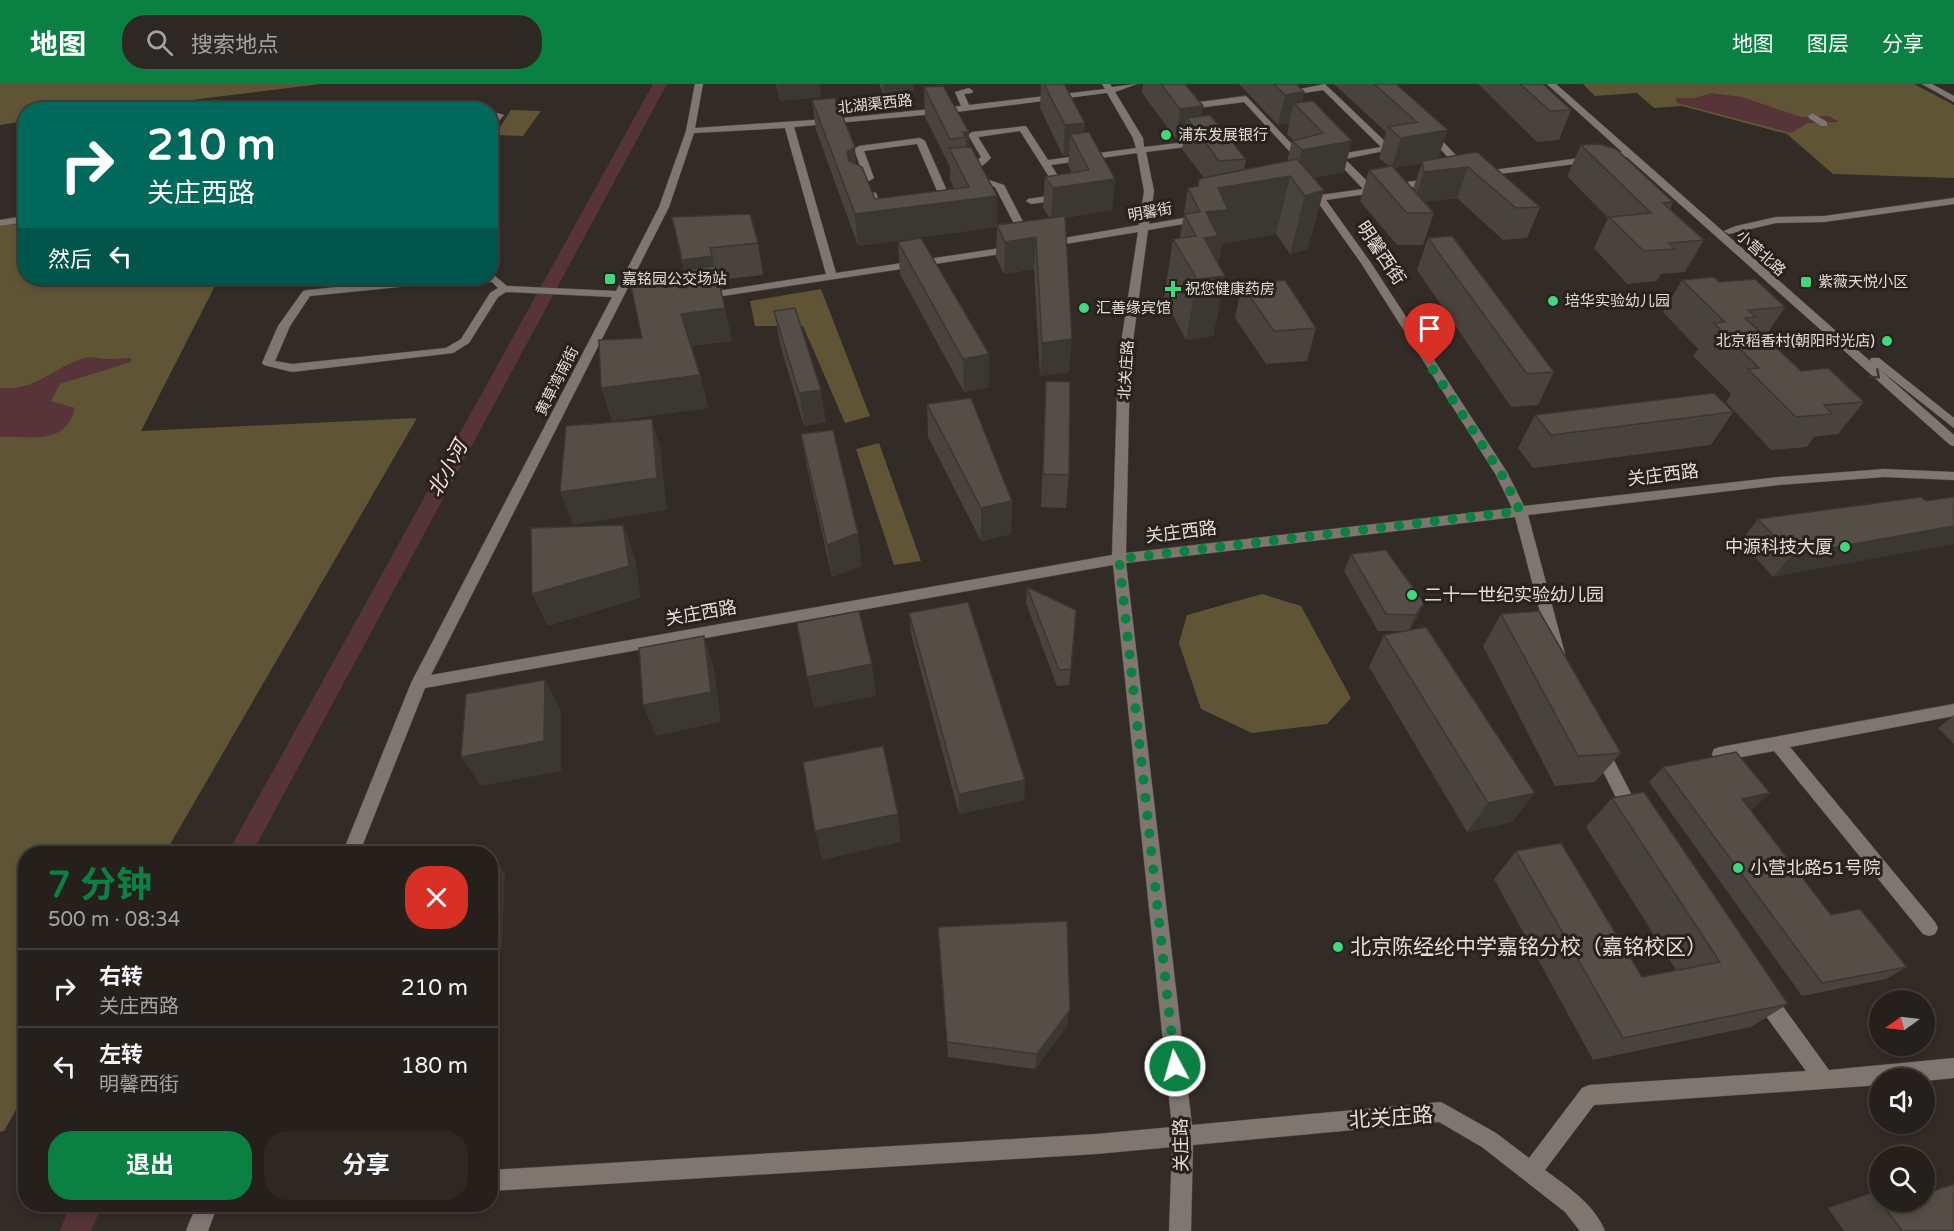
<!DOCTYPE html>
<html lang="zh">
<meta charset="utf-8">
<style>
:root{--surface:#26201c;--page:#2e2825;--text:#f1f3f6;--muted:#a4a3a3;--line:#423e3b;--accent:#0b8043}
body{margin:0;font-family:"Varela Round","Noto Sans SC",sans-serif;background:var(--page);color:var(--text);height:100vh;display:flex;flex-direction:column;font-size:22px;white-space:nowrap}
*{box-sizing:border-box;margin:0}
p{font-size:20px;color:var(--muted)}
.icon{flex:none;width:33px;height:33px;fill:none;stroke:currentColor;stroke-width:2;stroke-linecap:round;stroke-linejoin:round}
.map{position:relative;flex:1;overflow:hidden}
.panel{position:absolute;left:18px;top:762px;width:480px;height:366px;display:flex;flex-direction:column;background:var(--surface);border-radius:24px;box-shadow:0 3px 9px #0003,0 0 0 2px var(--line)}
.panel>*{flex:none}
.banner{position:absolute;left:18px;top:18px;width:480px;height:183px;border-radius:24px;box-shadow:0 3px 9px #0003,0 0 0 2px var(--line);background:#00695c;color:#fff;overflow:hidden}
.needle{width:39px;rotate:256deg}
.controls{position:absolute;left:1869px;top:906px;display:grid;gap:12px}
.controls a{display:grid;place-items:center;width:66px;height:66px;border-radius:50%;background:var(--surface);box-shadow:0 3px 9px #0003,0 0 0 2px var(--line);font-size:30px}
.pin{position:absolute;display:grid;place-items:center;width:51px;height:51px;color:#fff;margin:-62px -26px;border-radius:50% 50% 50% 0;rotate:-45deg;box-shadow:0 0 6px #0007}
.pin .icon{rotate:45deg}
.me{position:absolute;width:66px;margin:-33px;rotate:354deg;stroke-linejoin:round;filter:drop-shadow(0 0 4px #0008)}
.turn{display:flex;align-items:center;gap:21px;height:126px;padding:0 30px;font-size:27px}
.turn .icon{width:78px;height:78px;stroke-width:2.5}
.turn b{display:block;font-size:42px;line-height:51px}
.then{display:flex;align-items:center;height:57px;padding:0 30px;background:#0003;gap:12px;font-size:22px}
.round{display:grid;place-items:center;flex:none;width:63px;height:63px;border-radius:24px;background:var(--page)}
.overview{display:flex;align-items:center;justify-content:space-between;height:102px;padding:0 30px}
h1{font-size:36px;font-weight:700;line-height:45px;color:var(--accent)}
.button{display:flex;gap:12px;margin-top:auto;padding:12px 30px}
.button a{flex:1;height:69px;border-radius:24px;background:var(--accent);color:#fff;font-size:24px;font-weight:700;line-height:69px;text-align:center}
.button a+a{background:var(--page);color:var(--text)}
ul{padding:0;list-style:none}
li{display:flex;align-items:center;gap:18px;height:78px;padding:0 30px;border-top:2px solid var(--line)}
li div{flex:1}
li b{display:block;font-size:22px}
li em{font-style:normal}
header{display:flex;align-items:center;gap:36px;box-sizing:border-box;height:84px;padding:0 30px;background:var(--accent);color:#fff}
header strong{font-size:28px}
nav{display:flex;gap:33px;margin-inline-start:auto;font-size:21px}
.search{width:420px;height:54px;background:var(--page);display:flex;align-items:center;gap:15px;box-sizing:border-box;padding:0 21px;border-radius:24px;color:var(--muted);font-size:22px}
.map>svg:first-child{display:block}
</style>
<header>
<strong>地图</strong>
<div class="search"><svg class="icon" aria-label="search" viewBox="0 0 24 24"><circle cx="10" cy="10" r="6"/><path d="M15 15l6 6"/></svg>搜索地点</div>
<nav><a>地图</a><a>图层</a><a>分享</a></nav>
</header>
<div class="map">
<svg width="1954" height="1147" viewBox="0 0 1954 1147">
<rect width="100%" height="100%" fill="#332b26"/>
<path fill="#5f5536" d="M0,0h321l-202,25 -93,1 -1,11 -25,4z
M1583,0h331l40,21v73l-121,-4 -46,-40 -105,-28 -28,2 -17,-15 -42,3z
M511,26l30,1 -18,25 -28,-1z
M25,138l1,56h193l-78,153 276,-13 -252,435 -139,1 -1,240 -21,37 -4,1v-906z
M821,205l49,127 -25,7 -42,-97h-48l-5,-25z
M879,359l42,118 -27,4 -38,-116z
M1262,510l39,12 50,92 -24,26 -75,9 -51,-24 -22,-66 8,-28z"/>
<path fill="#563437" d="M653,0h14l-415,769 -25,1z
M1711,9l31,4 59,20 28,-1 10,6 -31,1 -17,10 -114,-30 -1,-5h19z
M89,273l17,2 25,-1v4l-71,22 -9,17 24,7c-10,39 -44,27 -75,29v-49c38,4 55,-24 89,-31z
M70,1121h32l-11,26h-31z"/>
<g fill="none" stroke-linecap="round" stroke-linejoin="round">
<defs>
<path id="minor" d="M695,0h8l-8,44 147,-10 119,-12 -6,-14 14,-4 4,3 -1,2 -8,1 5,11 136,-16 -3,-5h8l2,3 25,-3 -22,8 28,46 1,9 60,-7 2,2 -5,3 -55,7 8,39 -5,33 52,-9 5,3 -5,3 -53,9 -18,133 -4,190 386,-45 -16,-33 -135,-212 -44,-62 -9,-2 5,-3 50,-7 -33,-35v-4h6l4,4 41,-7 -58,-57 -39,6 -4,-3 45,-9 68,65 -48,10 28,28 62,-9 5,3 -5,3 -109,16 45,63 136,209 17,34 255,-29 105,-8 70,3v8l-70,-3 -105,8 -251,30 37,139 -2,4h-10l-2,-4 -36,-137 -389,46 66,562 249,-23 55,31 33,25 53,-70 7,-3 217,-14 -49,-67 -2,-7 2,-7 7,-2 7,2 58,80 125,-12v20l-30,3v-3h-44v7l-286,20 -49,65c23,17 49,34 60,61h-25l-15,-19 -83,-65 -43,-25 -246,23 -2,86h-22l3,-84 -76,7 -606,37v-21l606,-36 76,-7 -59,-562 -688,123 -66,166h-17l69,-171 201,-386 -106,-5 -8,5 -29,46 -16,10 -161,19 -28,-7 -2,-2 16,-37 25,-35 4,-1 122,-12 66,-2 12,10 109,5 43,-84 27,-76zM1107,9l26,45 3,10 -88,12 -22,-34 -54,6 -4,3 13,22 -12,11 5,12 21,7 27,52 5,3 5,-3 -28,-54 -21,-7 -4,-9 12,-11 -13,-21 42,-6 40,63 -32,5 -2,2 5,3 35,-5 5,-3 -20,-31 86,-12 7,38 -5,34 -92,16 -5,3 5,3 91,-15 -20,131 -6,192 -681,120 238,-468 25,-74 91,-5 41,146 -127,20v4l4,1 311,-47 5,-3 -5,-3 -178,27 -42,-146 162,-15zM492,198l6,6 -8,5 -29,46 -15,9 -154,16 -17,-3 15,-35 20,-30 119,-12z
M1547,0h9l314,277 1,-3h8l75,60v10l-75,-59 75,66v11l-4,-1 -323,-288 -151,20 -2,-2 5,-3 143,-20z
M1922,0h10l22,12v6z
M1246,12l60,63v4h-6l-56,-61 -54,7 -4,3 -6,-5 4,-3z
M497,29l7,2 -14,16v-10z
M1812,29l15,9v4h-6l-12,-8 -1,-2z
M1425,45h6l37,39v4h-6l-37,-39z
M920,54l5,3 33,75 -5,3 -73,8 -11,-30 -15,-5 -2,-8 12,-7 -10,-28 5,-3zM917,60l30,70 -59,8 -12,-29 -13,-3 -1,-5 12,-7 -10,-27z
M1954,114v6l-130,18 -48,1 -47,11 -5,-3 12,-5 40,-9 48,-1z
M26,132v6l-26,4v-6z
M1954,620v12l-164,31 145,175 3,6 -3,6 -6,2 -6,-2 -149,-183 -54,10 -6,-2 -2,-5 2,-5 6,-2z
M1600,659l6,2 33,64 2,5 -2,5 -6,2 -6,-2 -35,-69 2,-5z
M197,1120h21l-10,27h-22z"/>
</defs>
<use href="#minor" stroke="#4e4743" stroke-width="1"/>
<use href="#minor" fill="#807670" fill-rule="evenodd"/>
</g>
<path fill="#48433c" fill-rule="evenodd" d="M776,0h43l2,13 -41,4z
M879,0h35v8l-30,3z
M1041,0h23l21,39 -1,9 31,47 -3,31 -47,8 4,154 -29,4 -6,-107 -30,5 -8,-17 1,-30 -139,19 -42,-116 -4,-30 44,64 19,35 79,-10 -4,-10v-12l-25,-50 -1,-30 45,45v15l28,49v29l53,-7 -7,-10 2,-31 27,-4 -4,-8 1,-10 -6,1 -23,-48z
M1143,0h42l16,32 45,43 -2,11 43,-9 5,-20 1,-1 -6,-6 2,-11 -11,2 -39,-41h57l8,8 -2,11 11,-2 31,71 -31,6 -5,71 -18,5 -14,-20 -54,10 -4,19 7,13 -12,60 -27,4 -22,-42 9,-59 7,-1 8,-50 10,-2 6,-8 -22,-29 2,-11 -8,1 -34,-46z
M1334,0h62l52,46 -10,28 39,-6 63,55 -13,31 -24,2 -46,-42 -33,4 10,11 -11,32h-26l-37,-44 9,-31 20,-4 -10,-8 7,-26zM1422,79l-9,26 -19,-21z
M1478,0h65l28,26 -12,30 -22,2z
M1581,61l92,57 -3,7 34,31 -19,32 -24,2 -4,7 -30,3 -33,-36 14,-30 -41,-42z
M672,133l86,26 5,32 -45,5 14,61 -41,5 9,29 8,33 -96,13 30,-83 43,-63z
M1428,154l126,134 -16,33 -27,2 -94,-137z
M898,158l91,145 -25,5 -64,-118z
M1682,196l37,2 66,25 -20,30 36,34 63,31 -26,32 -24,3 -7,10 -36,3 -45,-48 5,-8 -38,-38 5,-7 -35,-37z
M1242,201l74,43 -9,33 -41,3 -31,-46z
M774,227l52,111 -22,4 -24,-82z
M1046,297l23,94 -3,33 -25,-1z
M927,320l85,97 -1,33 -30,7 -53,-104z
M1733,328l-22,33 -178,23 -15,-20 17,-33z
M801,350l61,132 -30,11 -25,-110z
M1926,417l-153,76 -32,-36 17,-22z
M1351,470l73,49 -8,17 -8,11 127,162 -23,29 -45,10 -98,-165 15,-32 20,-4h-26l-34,-60z
M1027,503l44,82 -2,16 -12,1 -31,-83z
M909,529l116,167 -1,20 -65,14 -48,-180z
M1501,530l120,139 -26,29 -40,4 -72,-140z
M1954,631v29l-16,-16z
M1663,683l91,41 -5,1 82,106 76,52 -21,12 -84,17 -153,-214z
M1612,714l176,206 -37,23 -158,33 -99,-181 22,-28 126,126 34,-7 -90,-143z
M938,843l129,99 -32,43 -87,-12z
M1880,1106v12h44l3,-9 27,38h-110l-16,-23z"/>
<path fill="#3b3731" d="M778,0h41l2,13 -41,4z
M883,0h31v8l-30,3z
M1304,8l-4,18 -6,-7 -5,20 -11,2 7,-30z
M1203,22l-4,27 -12,-15 -3,20 -8,1 4,-30z
M1085,39l-3,30 -12,-19 -1,21 -6,1 2,-31z
M1448,46l-11,30 -15,1v2l-31,6 10,-31z
M963,48h6v30l-3,1v-26z
M1352,57l-8,31 -49,9 7,-31z
M855,63l2,31 -7,5 -3,-31z
M1468,83l-11,31 -43,5 10,-31z
M1290,92l-14,58 -54,10 -5,25 8,7 -12,60 -27,4 12,-69 8,-59 12,-24z
M1115,95l-3,31 -61,10 2,-32z
M1324,106l-16,59 -18,5 15,-58z
M997,112v31l-139,19 -3,-32z
M1036,153l-2,32 -30,5 1,-32z
M712,172l7,32 -30,4 -7,-32z
M725,224l7,33 -43,5 -8,-32z
M1072,255l-3,33 -29,4 2,-33z
M989,270v33l-25,5 -1,-33z
M700,291l8,33 -96,13 -11,-33z
M821,306l5,32 -22,4 -5,-33z
M652,335l9,33 6,58 -94,15 -13,-33z
M1012,417l-1,33 -30,7v-33z
M623,441l12,32 6,41 -93,28 -16,-32z
M1954,442v18l-181,33 19,-22z
M858,449l4,33 -30,11 -5,-32z
M1424,519l-8,17 -8,11 8,-16z
M704,552l10,32 7,54 -65,14 -13,-31z
M872,580l4,32 -62,12 -7,-31z
M545,596l16,31v60l-80,15 -20,-29z
M1025,696l-1,20 -65,14v-20z
M1535,709l-23,29 -45,10 21,-29z
M1770,709l-16,15 -28,6 16,-15z
M898,730l3,28 -79,18 -7,-29z
M485,761l20,28 -3,76 -12,3v-98h-6z
M1070,926l-3,16 -32,43 2,-15z"/>
<path fill="#544e46" stroke="#3b3731" stroke-width="1.5" d="M1044,0h20l21,39 -20,2z
M1161,0h24l18,22 -23,3z
M1274,0h22l8,8 -19,3z
M1374,0h22l52,46 -47,8 -13,-11 29,-5z
M1520,0h23l28,26 -21,1z
M943,2l26,46h-6l3,5 -16,2 -26,-52z
M835,14l20,49 -8,5 2,9 13,6 13,32 94,-12 -20,-39 22,-1 26,49 -142,18 -43,-114z
M1313,17l39,40 -50,9 -10,-9 31,-8 -29,-30z
M1210,31l36,44 -27,2 -32,-43z
M1089,48l26,47 -62,9 -8,-11 44,-7 -19,-36z
M1599,60l17,5 57,53 -10,1 41,37 -35,3 6,6 -31,2 -35,-34 42,-4 -70,-68z
M1477,68l63,55 -24,1 -48,-41 -44,5 -2,-11z
M1297,75l27,31 -19,6 -15,-20 -72,12 10,22 -22,2 12,24 -14,2 21,38 -28,3 -24,-40 23,-3 -12,-22 16,-2 -12,-24 10,-2 1,-7z
M1392,82l42,47h-27l-38,-43z
M750,130l8,29 -48,5 2,8 -30,4 -10,-43z
M1065,132l7,123 -30,4 -6,-106 -31,5 -8,-17z
M1452,152l102,136 -27,2 -99,-136z
M921,154l68,116 -26,5 -65,-117z
M715,182l10,42 -44,6 19,61 -99,13 -2,-48 43,-2 -12,-56 55,-7 -1,-5z
M1714,193l5,5 36,-3 30,28 -37,3 8,7 -11,1 56,53 27,-3 36,34 -40,3 8,9 -36,3 -48,-48 11,-1 -45,-45 11,-1 -43,-42z
M1285,196l31,48 -42,3 -32,-46z
M795,224l26,82 -22,3 -25,-82z
M1046,297l24,1 -1,93 -26,-1z
M1714,309l19,19 -182,23 -16,-20z
M971,314l41,103 -31,7 -54,-104z
M652,335l5,59 -97,14 6,-66z
M833,346l25,103 -31,12 -26,-111z
M1921,413l5,4 28,-4v29l-162,29 -34,-36z
M623,441l6,41 -97,28 -1,-66z
M1386,466l38,53 -8,12 -30,-1 -35,-60z
M1027,503l49,23 -5,59 -12,1z
M968,518l57,178 -66,14 -50,-181z
M859,527l13,53 -65,13 -10,-54z
M1539,527l82,142 -43,3 -77,-142z
M1426,543l109,166 -47,10 -104,-168z
M704,552l7,56 -68,13 -4,-57z
M545,596l-1,61 -83,16 5,-63z
M883,662l15,68 -83,17 -12,-69z
M1736,668l34,41 -28,6 89,116 29,-6 47,58 -85,16 -159,-216z
M1644,708l144,212 -165,34 -107,-187 45,-8 81,134 78,-15 -108,-164z
M485,761l-1,9h-40z
M1067,837l3,89 -33,44 -90,-12 -9,-115z
M1954,1100v47h-52l-21,-29h43v-10l3,1z
M1880,1106v9l-6,-8z"/>
<defs><path id="oneway-chevron" d="M-2-3.5L2.5 0L-2 3.5" fill="none" stroke-width="1.6" stroke-linecap="round" stroke-linejoin="round" transform="scale(1.5)"/></defs>
<use stroke="#3f3631" href="#oneway-chevron" transform="translate(1876 291) rotate(42)"/>
<g fill="none" stroke-linecap="round" stroke-linejoin="round">
<path stroke="#0b8043" stroke-width="10" stroke-dasharray="0 18" d="M1175,982l-56,-507 401,-48 -18,-36 -72,-110"/>
</g>
<g fill="#42d77c" stroke="#29211c" stroke-width="2">
<circle cx="1166" cy="51" r="6"/>
<rect x="604" y="189" width="12" height="12" rx="3"/>
<rect x="1800" y="192" width="12" height="12" rx="3"/>
<path d="M1170 196h6v6h6v6h-6v6h-6v-6h-6v-6h6z"/>
<circle cx="1553" cy="217" r="6"/>
<circle cx="1084" cy="224" r="6"/>
<circle cx="1887" cy="257" r="6"/>
<circle cx="1845" cy="463" r="6"/>
<circle cx="1412" cy="511" r="6"/>
<circle cx="1738" cy="784" r="6"/>
<circle cx="1338" cy="863" r="6"/>
</g>
<g text-anchor="middle" dominant-baseline="central" stroke-width="6" stroke-linejoin="round" paint-order="stroke">
<g font-size="15" fill="#e1dcd8" stroke="#29211c">
<text transform="translate(875 20) rotate(-6)">北湖渠西路</text>
<text transform="translate(1150 128) rotate(-10)">明馨街</text>
<text transform="translate(1761 169) rotate(42)">小营北路</text>
<text transform="translate(1126 286) rotate(-86)">北关庄路</text>
<text transform="translate(557 297) rotate(-63)">黄草湾南街</text>
</g>
<g font-size="15" fill="#e1dcd8" stroke="#29211c" text-anchor="start">
<text x="1178" y="51">浦东发展银行</text>
<text x="622" y="195">嘉铭园公交场站</text>
<text x="1818" y="198">紫薇天悦小区</text>
<text x="1185" y="205">祝您健康药房</text>
<text x="1565" y="217">培华实验幼儿园</text>
<text x="1096" y="224">汇善缘宾馆</text>
<text x="1875" y="257" text-anchor="end">北京稻香村(朝阳时光店)</text>
</g>
<g font-size="18" fill="#e1dcd8" stroke="#29211c">
<text transform="translate(1381 169) rotate(56)">明馨西街</text>
<text transform="translate(1663 391) rotate(-7)">关庄西路</text>
<text transform="translate(1181 448) rotate(-7)">关庄西路</text>
<text transform="translate(701 529) rotate(-10)">关庄西路</text>
<text transform="translate(1181 1061) rotate(-91)">关庄路</text>
</g>
<g font-size="18" fill="#e1dcd8" stroke="#29211c" text-anchor="start">
<text x="1833" y="463" text-anchor="end">中源科技大厦</text>
<text x="1424" y="511">二十一世纪实验幼儿园</text>
<text x="1750" y="784">小营北路51号院</text>
</g>
<g font-size="20" font-style="italic" fill="#f8dbdd" stroke="#29211c">
<text transform="translate(448 385) rotate(-61)">北小河</text>
</g>
<g font-size="21" fill="#e1dcd8" stroke="#29211c" text-anchor="start">
<text x="1350" y="863">北京陈经纶中学嘉铭分校（嘉铭校区）</text>
</g>
<g font-size="21" fill="#e1dcd8" stroke="#29211c">
<text transform="translate(1391 1034) rotate(-4)">北关庄路</text>
</g>
</g>
</svg>
<div class="controls">
<a><svg class="needle" viewBox="-14 -14 28 28"><path d="M0-13l5 13h-10z" fill="#e53935"/><path d="M0 13l5-13h-10z" fill="#a4a3a3"/></svg></a>
<a><svg class="icon" aria-label="sound" viewBox="0 0 24 24"><path d="M4 9h4l5-4v14l-5-4H4zM17 9q2 3 0 6"/></svg></a>
<a><svg class="icon" aria-label="search" viewBox="0 0 24 24"><circle cx="10" cy="10" r="6"/><path d="M15 15l6 6"/></svg></a>
</div>
<div class="pin" style="left:1430px;top:281px;background:#d93025"><svg class="icon" aria-label="arrive" viewBox="0 0 24 24"><path d="M6 21V4h12l-3 4 3 4H6"/></svg></div>
<svg class="me" style="left:1175px;top:982px" viewBox="-20 -20 40 40"><circle r="17" fill="#0b8043" stroke="#fff" stroke-width="3"/><path d="M0-11L8 9 0 5-8 9z" fill="#fff"/></svg>
<div class="banner">
<div class="turn"><svg class="icon" aria-label="right" viewBox="0 0 24 24"><path d="M7 20v-9h11M14 6l5 5-5 5"/></svg><div><b>210 m</b>关庄西路</div></div>
<div class="then">然后<svg class="icon" aria-label="left" viewBox="0 0 24 24"><path d="M17 20v-9H6M10 6l-5 5 5 5"/></svg></div>
</div>
<section class="panel">
<div class="overview"><div><h1>7 分钟</h1><p>500 m · 08:34</p></div><a class="round" style="background:#d93025;color:#fff"><svg class="icon" aria-label="close" viewBox="0 0 24 24"><path d="M6 6l12 12M18 6L6 18"/></svg></a></div>
<ul>
<li><svg class="icon" aria-label="right" viewBox="0 0 24 24"><path d="M7 20v-9h11M14 6l5 5-5 5"/></svg><div><b>右转</b><p>关庄西路</p></div><em>210 m</em></li>
<li><svg class="icon" aria-label="left" viewBox="0 0 24 24"><path d="M17 20v-9H6M10 6l-5 5 5 5"/></svg><div><b>左转</b><p>明馨西街</p></div><em>180 m</em></li>
</ul>
<div class="button"><a>退出</a><a>分享</a></div>
</section>
</div>
